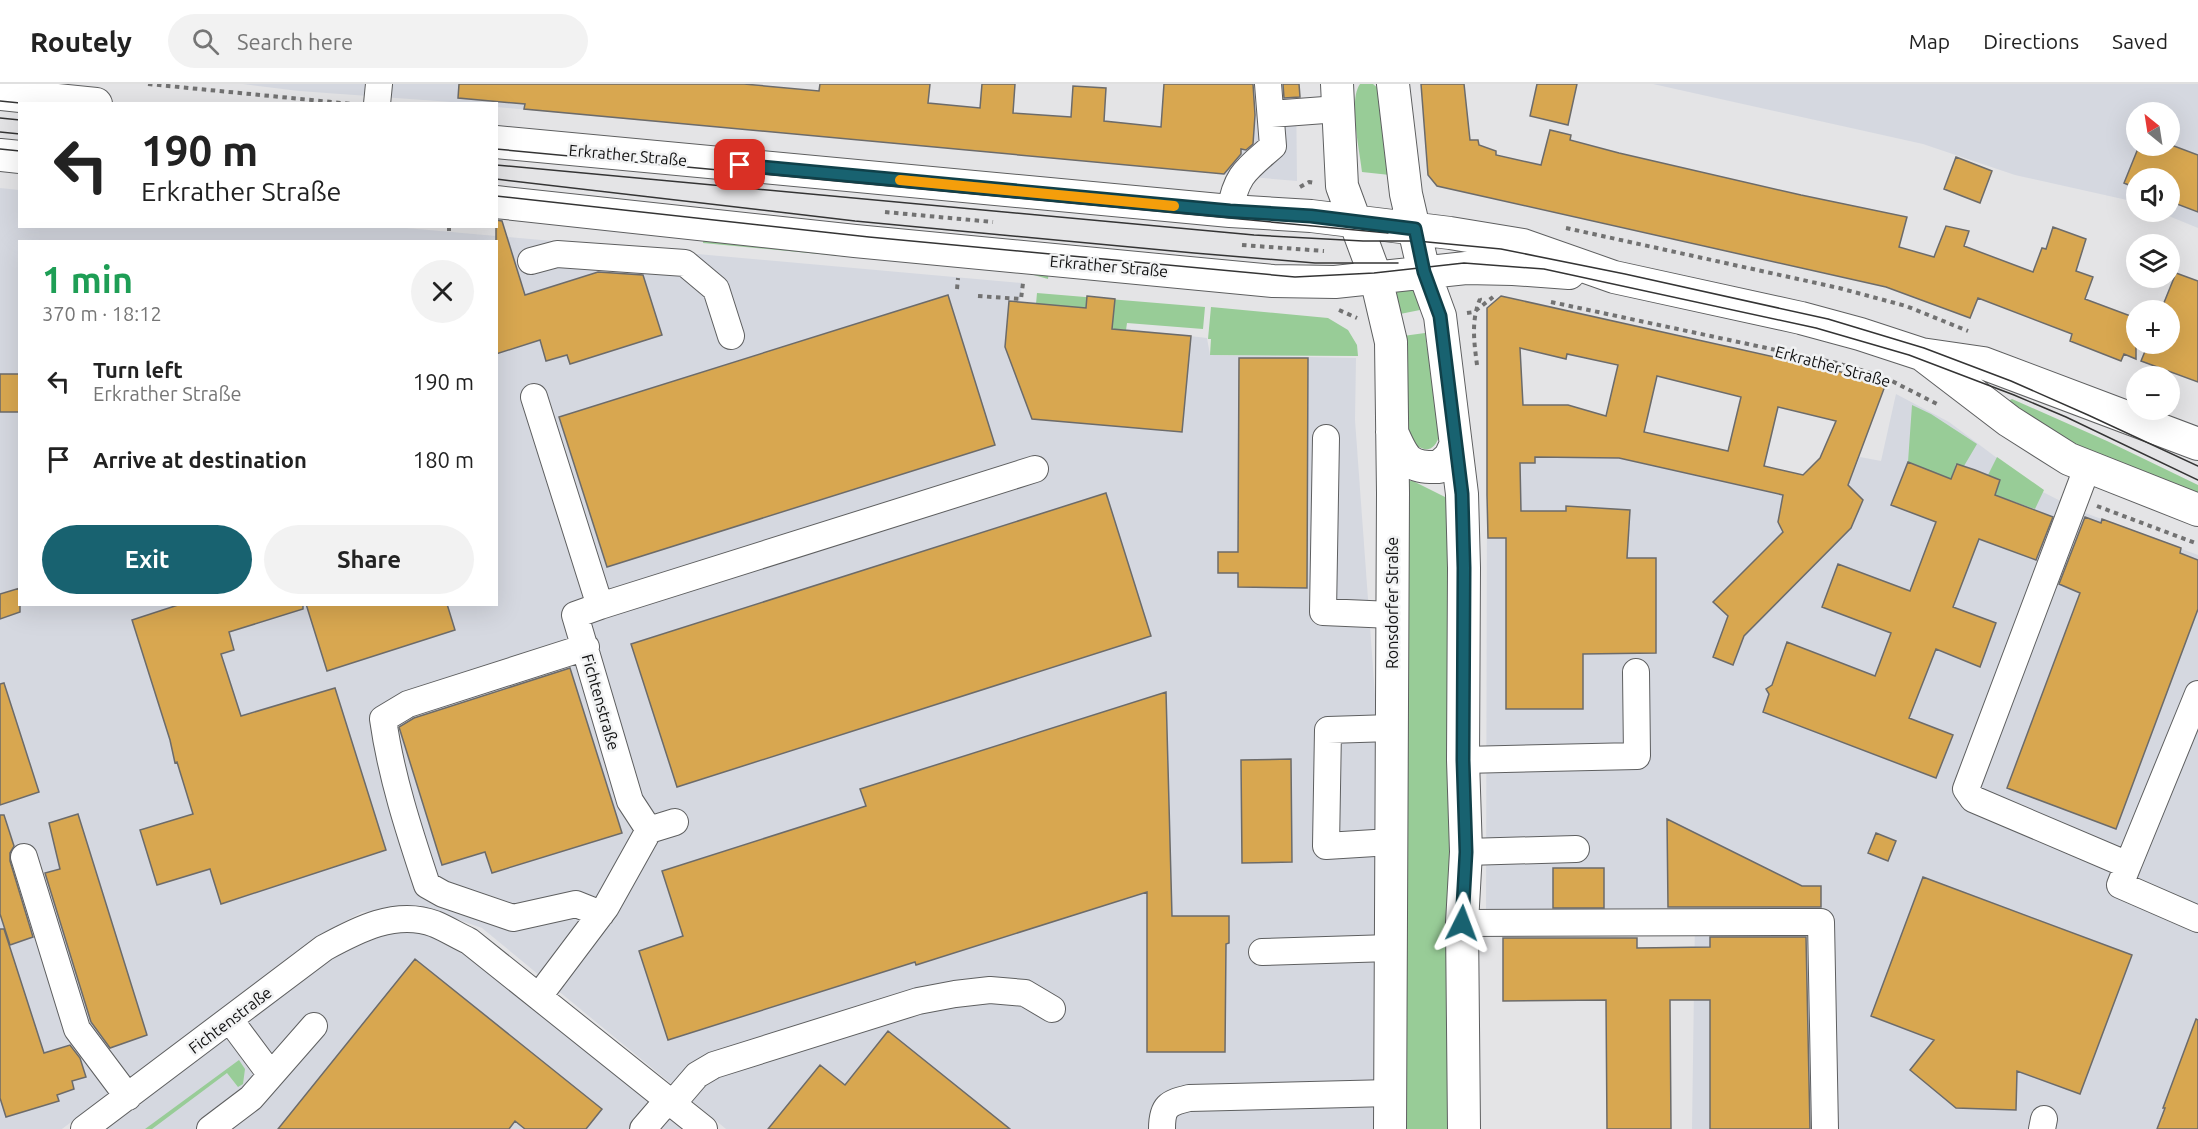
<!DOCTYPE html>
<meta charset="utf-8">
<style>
:root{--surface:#fff;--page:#f2f2f2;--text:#222;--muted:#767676;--line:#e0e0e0;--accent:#186270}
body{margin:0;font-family:Ubuntu,sans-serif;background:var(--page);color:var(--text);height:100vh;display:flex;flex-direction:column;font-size:22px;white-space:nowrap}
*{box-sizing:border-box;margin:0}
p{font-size:20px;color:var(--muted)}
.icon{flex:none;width:33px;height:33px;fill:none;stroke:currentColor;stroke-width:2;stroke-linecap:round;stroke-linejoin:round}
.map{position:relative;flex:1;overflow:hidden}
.drawer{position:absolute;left:18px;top:156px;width:480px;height:366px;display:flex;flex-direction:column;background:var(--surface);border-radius:0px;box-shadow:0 6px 24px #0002}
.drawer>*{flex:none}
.top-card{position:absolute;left:18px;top:18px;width:480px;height:126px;border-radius:0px;box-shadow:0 6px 24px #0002;background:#fff;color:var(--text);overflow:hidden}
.needle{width:39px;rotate:330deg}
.controls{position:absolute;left:2126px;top:18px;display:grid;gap:12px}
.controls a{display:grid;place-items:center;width:54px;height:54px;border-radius:50%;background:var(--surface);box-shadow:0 6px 24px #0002;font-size:30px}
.pin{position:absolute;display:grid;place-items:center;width:51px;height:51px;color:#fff;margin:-26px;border-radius:12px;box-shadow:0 3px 9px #0006}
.me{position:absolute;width:66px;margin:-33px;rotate:3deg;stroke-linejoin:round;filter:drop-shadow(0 0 4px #0008)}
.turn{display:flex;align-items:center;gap:21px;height:126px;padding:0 24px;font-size:27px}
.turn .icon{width:78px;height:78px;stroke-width:2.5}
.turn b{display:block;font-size:42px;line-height:51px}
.round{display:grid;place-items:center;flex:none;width:63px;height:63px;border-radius:32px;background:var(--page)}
.head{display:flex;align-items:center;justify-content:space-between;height:102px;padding:0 24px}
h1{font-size:36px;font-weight:700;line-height:45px;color:#1e9e55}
.action{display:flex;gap:12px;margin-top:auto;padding:12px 24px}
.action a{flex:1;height:69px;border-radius:36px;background:var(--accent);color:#fff;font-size:24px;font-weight:700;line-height:69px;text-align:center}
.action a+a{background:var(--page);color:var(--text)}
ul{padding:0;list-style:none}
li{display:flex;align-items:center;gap:18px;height:78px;padding:0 24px}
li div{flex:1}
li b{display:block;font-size:22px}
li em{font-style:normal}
header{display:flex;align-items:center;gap:36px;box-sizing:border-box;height:84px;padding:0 30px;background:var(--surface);border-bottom:2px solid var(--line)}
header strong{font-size:28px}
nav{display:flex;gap:33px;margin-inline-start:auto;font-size:21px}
.search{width:420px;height:54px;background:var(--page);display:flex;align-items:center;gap:15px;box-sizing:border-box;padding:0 21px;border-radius:33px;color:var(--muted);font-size:22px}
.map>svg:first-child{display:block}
</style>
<header>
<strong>Routely</strong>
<div class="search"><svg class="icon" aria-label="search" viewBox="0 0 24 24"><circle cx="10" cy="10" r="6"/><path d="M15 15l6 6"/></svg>Search here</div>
<nav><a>Map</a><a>Directions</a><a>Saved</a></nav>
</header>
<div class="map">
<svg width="2198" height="1045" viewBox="0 0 2198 1045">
<rect width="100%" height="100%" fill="#e4e4e6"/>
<path fill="#d5d8e0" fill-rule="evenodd" d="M243,0h416l-3,38 -159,-15 -1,-3 -31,-1 -166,-12z
M1224,0h72l1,97 -82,-7z
M1653,0h545v144l-39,-16h10v-34h-33v24l-121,-27 -92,-31zM2136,28h33v34h-33z
M0,104l19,2 1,36 375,1 627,56 -2,18 51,4 -2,17 138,16 3,17 146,3 -1,62 26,358 -7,351h-648l-244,-201 -60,-21 -60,5 -46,25 -254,192h-62zM20,158h476v362h-476z
M1896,310l53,28 92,69 39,20 118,44v574h-506l3,-211 -209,1 1,-426h33v-30h15v-6l84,1 164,37 37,-37 28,27 12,-28 21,4z
M409,839l48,17 237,189h-601l235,-179z"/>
<path fill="#98cc97" d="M1360,0h13l7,6 10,85 -28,-3c-2,-21 -14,-71 -2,-88z
M704,152l345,35 -1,8 -18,-5 -327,-31z
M1412,203l4,4 4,19 -20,4 -4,-18 1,-6z
M1037,209l168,14 -2,22 -76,-6 -1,7 -59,-5 -31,-21z
M1211,223l117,11 20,12 9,15 1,11 -148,-1 1,-16h-3z
M1425,249l15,101c-7,22 -18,17 -32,5l-5,-103z
M2012,315l95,42 91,44v9l-123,-46 -25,-14 -42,-33z
M1912,321l19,9 46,30 -13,22 -8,-2 -5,15 -43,-17z
M1997,373l47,33 -9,19 -40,-14 5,-15 -12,-5z
M1409,397h4l36,18 2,2 -1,628h-44l-2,-297z
M239,976l6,9 -2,15 -5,3 -11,-14 -75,56h-7z"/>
<path fill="#d8a750" stroke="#6c6b6a" stroke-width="1.5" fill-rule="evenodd" d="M459,0h285l75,7 1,-7h110l-2,19 52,5 2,-24h33l-2,29 58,4 2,-31 33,2 -2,33 57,6 3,-43h89l2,31 -2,29 -7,6 -5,-1v5l-17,20 -700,-65 1,-5 -67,-6z
M1283,0h16l1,13 -16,1z
M1421,0h43l6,56h8l1,5 17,6v4l45,10 9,-35 21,5 -1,5 49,13 182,42 106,22 -8,30 35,10 12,-31 23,5 -5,15 69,26 9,-24 4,1 7,-22 33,12 -10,32 17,6 -8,22 51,19v41l-12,-5 -3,7 -51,-20 2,-7 -94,-36 -8,20 -84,-31 -449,-101 -9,-11z
M1537,0h40l-9,41 -38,-9z
M2139,62h35l24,9v57l-29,-11v-23h-33v10l-12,-5z
M1956,73l36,14 -12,32 -36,-14z
M496,136l6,1 23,74 73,-23 45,3 19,60 -92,29 -3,-9 -21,6 -6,-21 -44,14z
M2176,189l22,8v101l-57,-21 7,-17h21v-34h-8z
M948,211l47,150 -388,122 -48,-150z
M1087,212l28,3 -3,30 79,7 -9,96 -150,-13 -27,-72 4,-46 77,7z
M1501,212l358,80 26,10 -37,99 15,15 -12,28 -107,108 -11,29 -20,-8 15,-41 -15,-14 70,-70 -5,-10 5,-27 -164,-37 -84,-1v6h-15l1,48h45v-5l64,4 -3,48h29v95l-73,1v55h-77v-171h-18l-1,-43v-187zM1520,264l46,11 1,-5 51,11 -12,51 -38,-11h-45zM1657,292l84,21 -13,54 -84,-19zM1778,323l58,14 -16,37 -17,17 -39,-9z
M1239,274h69l-1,230 -69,-1v-14h-20v-21h20z
M0,290h20v38h-20z
M1908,378l43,17 6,-15 18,6 25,10 -5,15 58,22 -17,43 -57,-21 -26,68 43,16 -16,44 -44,-18 -27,69 44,17 -17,43 -173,-66 6,-18 -3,-5 6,-4 15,-43 88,34 16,-43 -69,-26 16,-43 72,27 26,-69 -45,-17z
M1106,409l45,143 -474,151 -46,-143z
M2085,433l16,6 1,-4 79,29 -1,5 18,7v49l-82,220 -109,-41 73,-195 -21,-9z
M20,504v24l-20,7v-25z
M181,520h122v5l-74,23 5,18 -13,4 20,62 94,-28 51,162 -165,54 -11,-35 -53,16 -17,-55 53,-16 -16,-52 -2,1 -5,-23 -38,-120z
M306,520h141l8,26 -128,41z
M570,584l52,165 -130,40 -7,-21 -43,13 -43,-138 15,-9z
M4,599l35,109 -39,13v-121z
M1166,608l6,224h57v27l-3,1 -1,108h-78v-160l-231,73 -1,-3 -247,78 -29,-89 44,-15 -21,-65 204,-65 -6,-17z
M1291,675l1,103 -50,1 -1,-103z
M78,730l69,221 -37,13 -19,-26 -46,-149 15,-4 -11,-46z
M0,731h4l10,31 -4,7v8l23,76 -23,8 -10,-31z
M1667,735l135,67h19v21h-153z
M1876,749l20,8 -8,20 -20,-8z
M1553,784h51v40h-51z
M1923,793l209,78 -52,139 -63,-23 -1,39 -60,-2 -46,-38 24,-30 -63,-24z
M0,845h4l40,124 26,-8 10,13 6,19 -14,4 2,8 -17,6 2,6 -53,16 -6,-19z
M1710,853h96l4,192h-100v-129h-40l1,129h-64l-1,-129 -103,1v-63h134v10l73,-1z
M415,875l187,150 -16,20h-61l-10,-8 -6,8h-231z
M2196,935l2,1v109h-41l8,-21h-2z
M888,947l122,98h-242l52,-64 25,20z"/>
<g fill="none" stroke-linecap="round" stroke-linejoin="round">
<defs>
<path id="minor" d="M377,20l2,-20
M1271,30l67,-5
M1230,127c6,-37 17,-42 43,-65l-5,-62
M531,177l26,-7 128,9 31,26 15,47
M534,313l66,209 -25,9 55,186 19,29 -43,77 -67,89
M1326,354l-3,174 69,3
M2087,384l-121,321 7,10 155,66 70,-171
M600,522l435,-137
M586,563l-178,57 -25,15c8,57 26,112 44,166l16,9 70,24 63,-14 25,10
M1463,676l174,-4 -1,-84
M649,746l26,-8
M1391,758l-65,4 2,-116 63,-2
M1466,768l110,-3
M24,773l53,172 51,68
M2128,781l-8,20 78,34
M1462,839l359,-1 4,207
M1262,868l128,-4
M230,936l41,55
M673,1019l24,-28 17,-10 204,-64 37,-7 35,-4 35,3 27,16
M84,1045l240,-181c33,-18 72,-39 111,-24 12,5 23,12 34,17l235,188
M210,1045l41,-31 63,-72
M643,1045l25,-29
M1162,1045c0,-23 6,-26 27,-31l201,-5
M2042,1045l2,-10"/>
<path id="major" d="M1337,0l5,102 34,92 15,64 2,151 -3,636
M1393,0l13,110 18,78 16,44 22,178 2,74 -1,192 3,92 -4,71 2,206
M0,10l96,10
M496,58l734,69 81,5 139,17 73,12 91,32 187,41 59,16 61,20 62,9 215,81
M0,71l20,2
M496,118l359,39 418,40 62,1 131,-14 47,1 56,4
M1924,272l85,65 60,38 129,51
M1392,348c12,28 16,36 47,35l11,-10 5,-11"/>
</defs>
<use href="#minor" stroke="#5e5f60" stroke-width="28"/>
<use href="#major" stroke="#5e5f60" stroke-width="34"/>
<path stroke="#727272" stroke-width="4" stroke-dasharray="4.5 4.5" stroke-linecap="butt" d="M148,0l204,20
M1300,103l9,-5 6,1
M885,128l108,10
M1566,144l273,60 67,18 62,25
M449,147v-5
M1242,161l82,6
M957,205l1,-11
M978,212l43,3 2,-16
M1551,218l286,61 47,14 53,27
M1339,226l18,8
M1467,229l7,-1 19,-15
M1477,281c-3,-24 -6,-44 3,-66l-2,-3
M2097,422l101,38"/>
<use href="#minor" stroke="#fff" stroke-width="26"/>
<use href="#major" stroke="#fff" stroke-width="32"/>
<path stroke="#343434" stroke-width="1.5" d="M0,17l30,3
M0,34l20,2
M0,48l20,2
M0,65l20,2
M496,65l892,84
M496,81l758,70 109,6h54l84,8 124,25 203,45 96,29 87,33 77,34 110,51
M496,95l359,42 339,32 121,10h83
M496,112l373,41 426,40 79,-4 90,-10 80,6 272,59 93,27 105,40 52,22 132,63"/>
</g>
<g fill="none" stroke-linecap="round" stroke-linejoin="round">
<defs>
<path id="route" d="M740,81l490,46 81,5 104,13 9,43 16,44 22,178 2,74 -1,192 3,92 -4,71"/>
</defs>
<use href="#route" stroke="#104049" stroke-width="15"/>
<use href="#route" stroke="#186270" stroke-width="10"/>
<path stroke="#f59e0b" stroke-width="10" d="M900,96l274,26"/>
</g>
<g text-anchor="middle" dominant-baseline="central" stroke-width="5" stroke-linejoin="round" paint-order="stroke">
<g font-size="16" fill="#101010" stroke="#f1f2f3">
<text transform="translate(628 71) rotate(5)">Erkrather Straße</text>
<text transform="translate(1109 182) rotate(5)">Erkrather Straße</text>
<text transform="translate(1833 282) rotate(15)">Erkrather Straße</text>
<text transform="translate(1392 519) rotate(-90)">Ronsdorfer Straße</text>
<text transform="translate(601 618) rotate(74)">Fichtenstraße</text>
<text transform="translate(230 936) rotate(-37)">Fichtenstraße</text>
</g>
</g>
</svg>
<div class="controls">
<a><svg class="needle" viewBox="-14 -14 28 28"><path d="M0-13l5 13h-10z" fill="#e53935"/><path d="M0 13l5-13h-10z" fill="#767676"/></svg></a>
<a><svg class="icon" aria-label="sound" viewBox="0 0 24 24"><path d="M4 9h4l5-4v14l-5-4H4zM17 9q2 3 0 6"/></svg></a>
<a><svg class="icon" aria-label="layers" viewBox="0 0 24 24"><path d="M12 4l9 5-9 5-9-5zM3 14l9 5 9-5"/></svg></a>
<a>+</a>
<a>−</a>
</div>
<div class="pin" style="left:740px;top:81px;background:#d93025"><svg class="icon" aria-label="arrive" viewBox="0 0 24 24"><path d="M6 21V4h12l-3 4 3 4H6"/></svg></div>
<svg class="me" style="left:1462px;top:839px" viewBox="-20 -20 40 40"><path d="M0-17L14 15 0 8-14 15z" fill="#186270" stroke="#fff" stroke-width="4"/></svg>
<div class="top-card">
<div class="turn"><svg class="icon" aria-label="left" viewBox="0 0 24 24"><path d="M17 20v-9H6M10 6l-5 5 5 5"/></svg><div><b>190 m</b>Erkrather Straße</div></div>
</div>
<section class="drawer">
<div class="head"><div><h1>1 min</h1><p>370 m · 18:12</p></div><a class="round"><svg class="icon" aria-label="close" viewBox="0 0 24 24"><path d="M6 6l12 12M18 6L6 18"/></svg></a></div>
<ul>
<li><svg class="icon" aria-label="left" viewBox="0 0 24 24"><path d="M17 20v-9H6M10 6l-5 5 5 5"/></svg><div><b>Turn left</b><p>Erkrather Straße</p></div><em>190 m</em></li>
<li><svg class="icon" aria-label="arrive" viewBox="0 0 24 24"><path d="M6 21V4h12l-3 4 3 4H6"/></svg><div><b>Arrive at destination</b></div><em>180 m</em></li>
</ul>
<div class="action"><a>Exit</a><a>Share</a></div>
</section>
</div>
